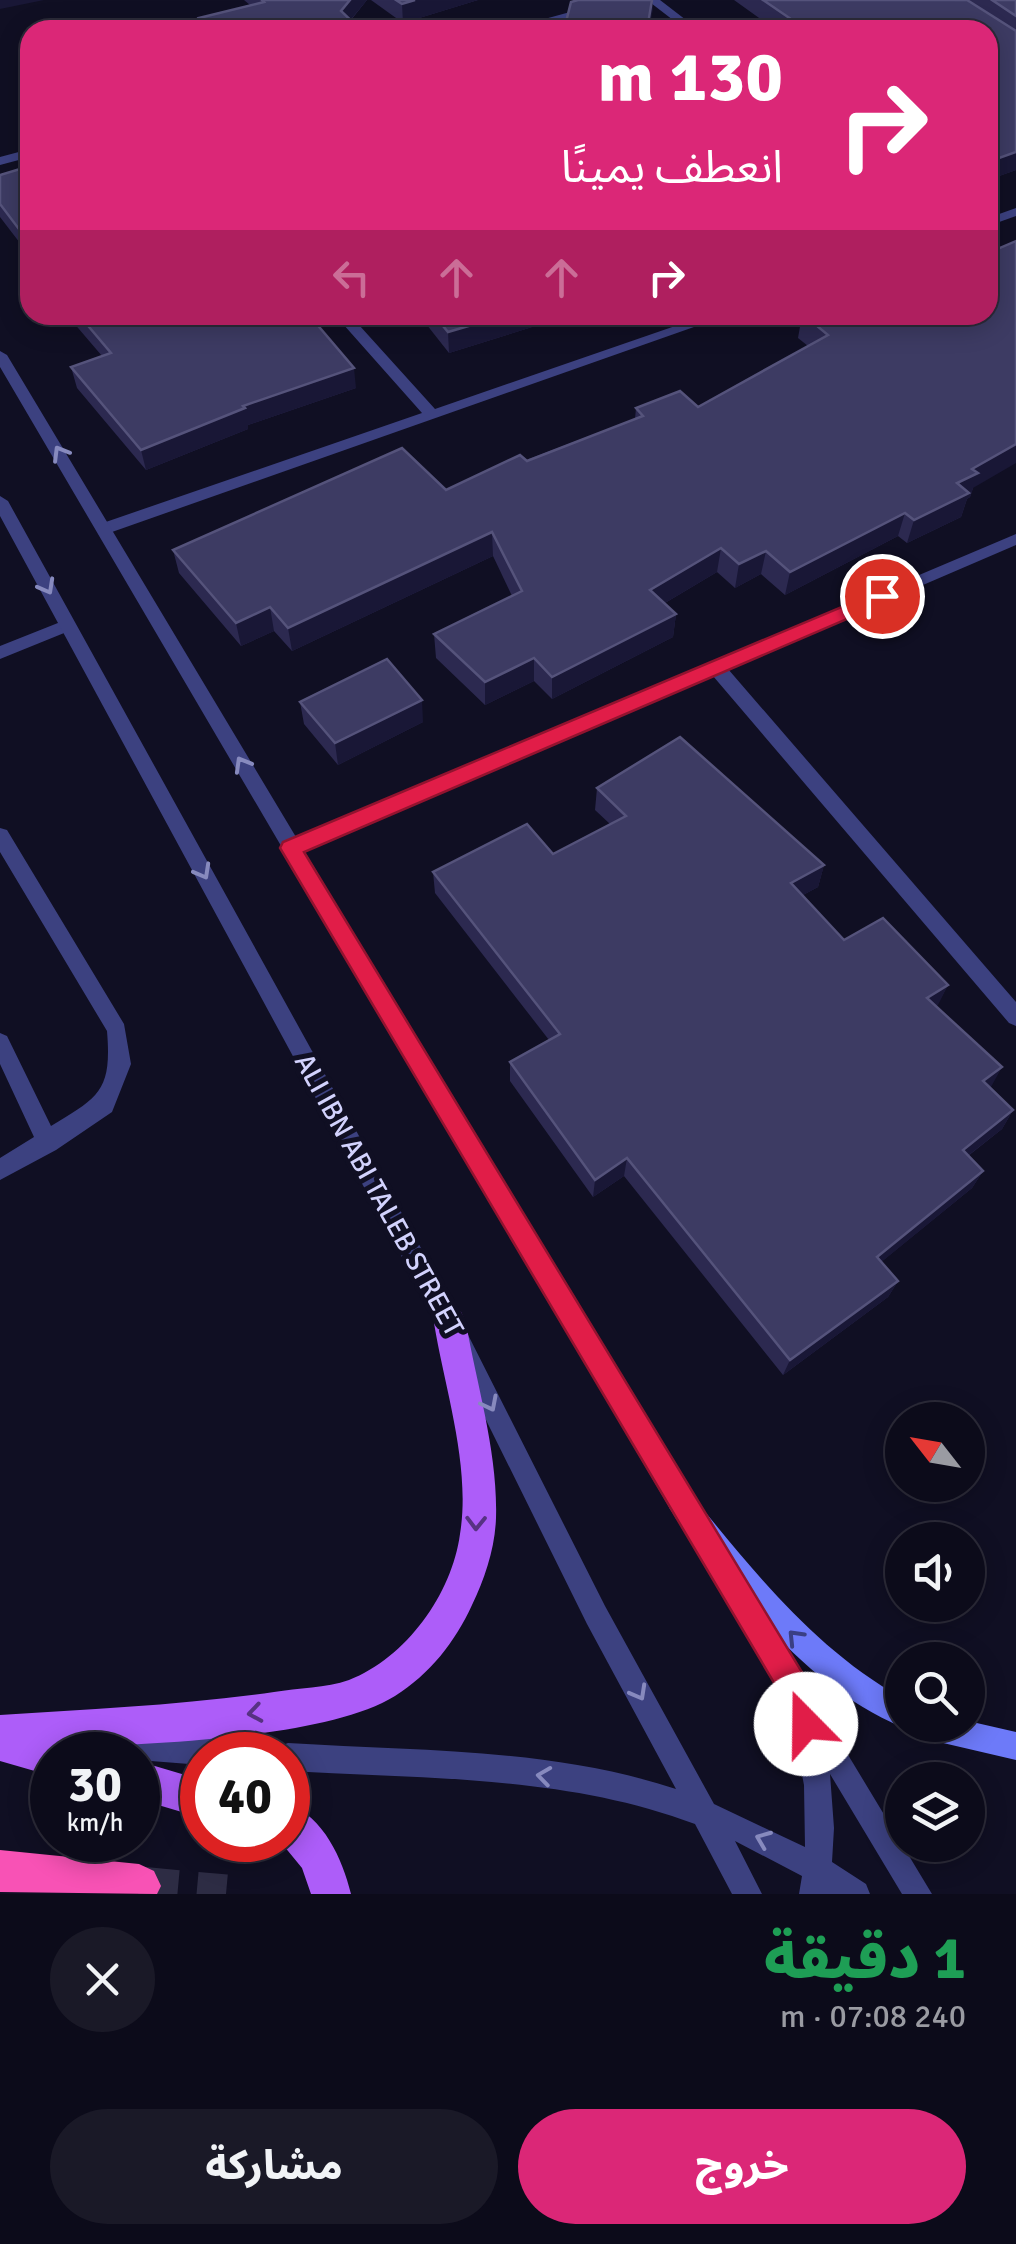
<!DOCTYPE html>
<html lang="ar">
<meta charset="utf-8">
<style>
:root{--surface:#0c0b1a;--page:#1a1927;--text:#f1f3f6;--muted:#9a9ba2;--line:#2c2b39;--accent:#db2777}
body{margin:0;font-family:Signika,"Noto Sans Arabic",sans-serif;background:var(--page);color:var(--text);direction:rtl;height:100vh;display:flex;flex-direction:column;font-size:38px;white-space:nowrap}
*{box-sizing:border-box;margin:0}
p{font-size:32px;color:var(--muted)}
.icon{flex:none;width:55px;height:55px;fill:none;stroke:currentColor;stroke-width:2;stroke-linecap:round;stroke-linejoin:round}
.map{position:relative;height:1894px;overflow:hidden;direction:ltr}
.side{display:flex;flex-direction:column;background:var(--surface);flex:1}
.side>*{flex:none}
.hud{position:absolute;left:20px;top:20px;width:978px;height:305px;border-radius:30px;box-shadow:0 5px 25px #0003,0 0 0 2px var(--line);direction:rtl;background:#db2777;color:#fff;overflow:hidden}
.needle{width:65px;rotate:301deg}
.tools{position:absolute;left:885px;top:1402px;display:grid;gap:20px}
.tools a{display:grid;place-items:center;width:100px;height:100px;border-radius:50%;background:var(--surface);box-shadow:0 5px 25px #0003,0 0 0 2px var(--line);font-size:50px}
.speed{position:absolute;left:30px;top:1732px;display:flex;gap:20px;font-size:50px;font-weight:700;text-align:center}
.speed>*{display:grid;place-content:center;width:130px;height:130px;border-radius:50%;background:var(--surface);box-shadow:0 5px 25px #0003,0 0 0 2px var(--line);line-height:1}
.speed small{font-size:25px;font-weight:400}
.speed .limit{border:15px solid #d22;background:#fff;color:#111}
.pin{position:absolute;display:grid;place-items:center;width:85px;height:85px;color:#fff;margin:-42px;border:5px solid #fff;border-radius:50%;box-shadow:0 2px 10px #0007}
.me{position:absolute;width:110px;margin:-55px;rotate:338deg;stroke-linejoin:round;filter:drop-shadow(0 0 8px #0008)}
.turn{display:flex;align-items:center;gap:35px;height:210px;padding:0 50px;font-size:45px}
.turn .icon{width:130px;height:130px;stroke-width:2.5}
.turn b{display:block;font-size:70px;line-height:85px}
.lanes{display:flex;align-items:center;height:95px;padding:0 50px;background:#0003;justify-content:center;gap:50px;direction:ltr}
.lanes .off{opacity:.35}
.round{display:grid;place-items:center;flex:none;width:105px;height:105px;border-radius:52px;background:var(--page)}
.overview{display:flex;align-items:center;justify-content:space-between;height:170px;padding:0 50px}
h1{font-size:60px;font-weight:800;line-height:75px;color:#1e9e55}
.button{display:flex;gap:20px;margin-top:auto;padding:20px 50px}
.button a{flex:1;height:115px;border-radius:60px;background:var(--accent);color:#fff;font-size:40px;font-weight:800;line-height:115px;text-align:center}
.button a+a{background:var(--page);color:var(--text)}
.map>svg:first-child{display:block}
</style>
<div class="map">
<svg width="1016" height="1894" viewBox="0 0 1016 1894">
<rect width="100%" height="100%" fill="#100f23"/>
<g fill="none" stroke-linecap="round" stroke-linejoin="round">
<path stroke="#2d2c44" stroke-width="39" stroke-dasharray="39 19" stroke-linecap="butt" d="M139,1886l87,8"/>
<path fill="#3c4180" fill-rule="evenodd" d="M68,619l6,2v8l-74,30v-13z
M0,828l7,2 117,194 7,40 -19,48 -56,38 -56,30v-22l34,-21 -34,-73v-31l7,3 44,90c48,-29 61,-35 56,-95l-107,-179z"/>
<path fill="#3c4180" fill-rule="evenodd" d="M614,0h19l-109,30h-20z
M647,0h13l39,30h-13z
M30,149v8l-30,8v-8z
M1016,208v8l-28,10v-8z
M335,315h15l85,94 272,-94h21l-616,217h-12v-8l322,-111z
M1016,534v11l-288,124 288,333v24l-7,-3 -296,-347 -415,178 -7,3 -10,-8 3,-5z"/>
<path fill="#3c4180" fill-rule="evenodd" d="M0,351l7,4 687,1146 4,9 -4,9 -9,4 -9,-4 -676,-1152z
M0,496l8,5 450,814 147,291 109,198 91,43 -1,-62 -13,-66 3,-5 -87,-145 -4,-9 4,-9 9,-4 9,4 207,343h-30l-72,-120 4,54 -2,34 34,22 4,10h-71l3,-18 -67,-35 27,53h-30l-37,-70c-130,-49 -270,-45 -407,-53v-16h-13l3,-8 10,-4c130,8 263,5 388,46l-89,-165 -145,-293 -442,-815z
M91,1729l167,12 10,4 4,10h-70v10l-64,-5v-5h-51l-6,-2 -4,-10 4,-10z"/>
<path fill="#6d7af9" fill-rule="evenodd" d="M679,1487l9,4c64,78 125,157 214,207v27h4l-4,2c-99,-41 -167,-138 -232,-218l-4,-9 4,-9z
M968,1721l48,11v28l-90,-21 -10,-4 -4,-10h56z"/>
<path fill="#ad5df9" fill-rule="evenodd" d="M450,1307l11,5 5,11c11,63 32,130 30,195 -1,30 -11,60 -24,87 -17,37 -42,69 -77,91 -70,43 -243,47 -328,52l3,7h-18v21l-52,-15v-46c91,-6 183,-10 274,-23 24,-4 52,-4 75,-12 57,-22 103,-86 111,-146 11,-68 -15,-144 -26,-211l5,-11z
M138,1761l64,19v38l-64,-19z
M288,1803c36,15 54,55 63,91h-40l-9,-26 -23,-28h9z"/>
<path fill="#f852b5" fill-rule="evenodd" d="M0,1850l139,14 15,7 7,15 -4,8 -157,-2z"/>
</g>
<path fill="#2c2950" d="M244,0h123l-16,20 10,10h-160l-2,-12 51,-13z
M371,0h107l-75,23z
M734,0h282v170l-28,10v-150h-212z
M30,166v101l-7,-20 -23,-30v-42z
M67,315h242l47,73 -108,37v4l-102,41 -69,-82 -6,-21 31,-11z
M419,315h158l-29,11 -3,-3 -96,30z
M802,315h186l-15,173 -3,9 -3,2 -6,18 -54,26 -9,-7 -113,59 -24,-21 -26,14 -18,-16 -52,31 11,11 -3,23 -121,62 -18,-18 -49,24 -49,-47 -2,-24 78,-38 -19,-40 -201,95 -18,-20 -33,15 -62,-73 -6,-23 273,-60 189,-71 1,-11 62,-1 110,-61 -10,-8z
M300,702l123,20 -85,43 -34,-41z
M597,788l227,77 -6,22 -15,8 41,45 104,45 -12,22 66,60 -13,21 24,22 -11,19 -34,27 15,15 -11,17 -91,74 17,19 -10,16 -105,78 -159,-199 -31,21 -83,-116v-19l39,-22 -114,-147 -2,-21 120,-18 57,-30 -15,-14z"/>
<path fill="#191736" d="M0,0h44l-44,9z
M350,0h17l-25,30 -1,-19z
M415,0h63l-75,23 -1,-19z
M652,0l1,9 -4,21h-2z
M1016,152v18l-28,10v-18z
M506,315h39v8l-96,30 -1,-21z
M549,315h28l-29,11z
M354,368l2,20 -108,37v4l-102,41 -5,-20 102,-44z
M1016,444v19l-43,25 -3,9 -3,2 -6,18 -54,26 7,-23 58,-51z
M905,513l-7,23 -113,59 5,-23z
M492,532l1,24 -201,95 -4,-23z
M721,548l-4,24 -69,41 2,-23z
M766,551l-5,23 -26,14 4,-24z
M270,607l4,24 -33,15 -5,-23z
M676,614l-3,23 -121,62v-22z
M534,658v23l-49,24v-23z
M422,700l1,22 -85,43 -3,-22z
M824,865l-6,22 -32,17 5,-21z
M948,985l-10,20 -20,13 9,-20z
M1002,1067l-11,20 -19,13 11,-19z
M1013,1110l-11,19 -50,39 11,-18z
M627,1158l-3,18 -31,21 2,-17z
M983,1171l-11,17 -104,85 9,-16z
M898,1281l-10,16 -105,78 7,-15z"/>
<path fill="#3d3b63" stroke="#55537b" stroke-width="2.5" d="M262,0h88l-9,11 20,19h-150l-12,-12 65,-16z
M396,0h19l-13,4z
M578,0h74l-5,30h-83l7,-28z
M763,0h204l49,31v121l-28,10v-132h-181z
M992,0h24v16z
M30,166v89l-8,-12 6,-2 -28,-37v-29z
M1016,241v203l-44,25 6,4 -21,10 12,10 -55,27 -9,-7 -115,59 -24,-21 -27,13 -18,-16 -71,42 26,24 -124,63 -18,-19 -49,24 -51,-48 88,-43 -30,-59 -204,96 -18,-21 -34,16 -63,-73 229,-102 44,42 74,-35 7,6 116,-45 -7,-8 44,-17 18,16 130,-72 -24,-20h184v-62z
M79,315h230l45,53 -111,38 2,2 -104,42 -70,-83 40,-14z
M434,315h72l-58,17z
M387,659l35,41 -87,43 -35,-41z
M680,737l144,128 -33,18 53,57 39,-22 65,67 -21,13 75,69 -19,14 30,29 -50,40 20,21 -106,86 21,24 -108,79 -163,-202 -32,22 -85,-118 50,-28 -127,-162 94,-48 26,30 73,-38 -29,-28z"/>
<defs><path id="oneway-chevron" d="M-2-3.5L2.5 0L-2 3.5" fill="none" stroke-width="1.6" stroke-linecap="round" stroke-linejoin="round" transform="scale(2.5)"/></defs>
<g stroke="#878abe">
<use href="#oneway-chevron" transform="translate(60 453) rotate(-121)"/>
<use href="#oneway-chevron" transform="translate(47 587) rotate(61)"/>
<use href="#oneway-chevron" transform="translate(242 764) rotate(-120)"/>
<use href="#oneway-chevron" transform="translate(203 872) rotate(61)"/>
<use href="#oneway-chevron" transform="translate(490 1404) rotate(63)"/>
<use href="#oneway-chevron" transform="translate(639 1693) rotate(61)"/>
<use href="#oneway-chevron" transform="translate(544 1776) rotate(-172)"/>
<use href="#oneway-chevron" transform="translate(763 1839) rotate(-158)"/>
</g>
<g stroke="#573283">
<use href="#oneway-chevron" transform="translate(476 1523) rotate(91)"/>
<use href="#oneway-chevron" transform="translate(255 1713) rotate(171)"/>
</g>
<use stroke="#3a3f83" href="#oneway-chevron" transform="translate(795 1637) rotate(-134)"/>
<path fill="#e11d48" stroke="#92132f" stroke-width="2.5" d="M882,590l7,2v9l-585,251 507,835 11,37 -5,11 -11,4 -11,-4 -9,-32 -506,-855 3,-6z"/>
<g text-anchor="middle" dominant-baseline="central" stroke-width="10" stroke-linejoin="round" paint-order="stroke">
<g font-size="28" fill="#d2d2fd" stroke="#100f23">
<text transform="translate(379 1195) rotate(61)">ALI IBN ABI TALEB STREET</text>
</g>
</g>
</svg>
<div class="tools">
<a><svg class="needle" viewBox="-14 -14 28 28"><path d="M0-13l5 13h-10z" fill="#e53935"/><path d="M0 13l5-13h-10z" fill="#9a9ba2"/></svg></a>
<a><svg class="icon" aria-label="sound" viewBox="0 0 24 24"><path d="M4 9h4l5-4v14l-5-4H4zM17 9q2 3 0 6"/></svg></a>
<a><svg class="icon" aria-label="search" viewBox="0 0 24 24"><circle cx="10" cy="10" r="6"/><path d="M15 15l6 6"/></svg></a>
<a><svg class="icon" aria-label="layers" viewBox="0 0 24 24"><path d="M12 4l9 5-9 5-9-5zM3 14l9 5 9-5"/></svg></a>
</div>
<div class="speed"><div>30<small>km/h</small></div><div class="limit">40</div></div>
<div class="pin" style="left:882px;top:596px;background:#d93025"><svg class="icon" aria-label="arrive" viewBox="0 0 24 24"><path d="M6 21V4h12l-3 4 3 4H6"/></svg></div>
<svg class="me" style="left:806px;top:1724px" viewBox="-20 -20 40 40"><circle r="19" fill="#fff"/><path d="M0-13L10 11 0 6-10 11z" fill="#e11d48"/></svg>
<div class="hud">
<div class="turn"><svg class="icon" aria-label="right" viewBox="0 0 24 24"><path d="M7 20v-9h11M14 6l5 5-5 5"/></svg><div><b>130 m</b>انعطف يمينًا</div></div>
<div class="lanes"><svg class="icon off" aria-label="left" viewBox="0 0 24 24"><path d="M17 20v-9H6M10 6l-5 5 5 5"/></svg><svg class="icon off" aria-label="ahead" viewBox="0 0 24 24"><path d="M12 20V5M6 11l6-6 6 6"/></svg><svg class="icon off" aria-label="ahead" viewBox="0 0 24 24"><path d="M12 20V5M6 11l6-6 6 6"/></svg><svg class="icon" aria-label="right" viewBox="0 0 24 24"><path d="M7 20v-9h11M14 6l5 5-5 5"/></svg></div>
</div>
</div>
<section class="side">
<div class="overview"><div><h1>1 دقيقة</h1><p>240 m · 07:08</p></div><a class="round"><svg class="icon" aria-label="close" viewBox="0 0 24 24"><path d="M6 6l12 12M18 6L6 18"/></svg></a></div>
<div class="button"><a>خروج</a><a>مشاركة</a></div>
</section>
